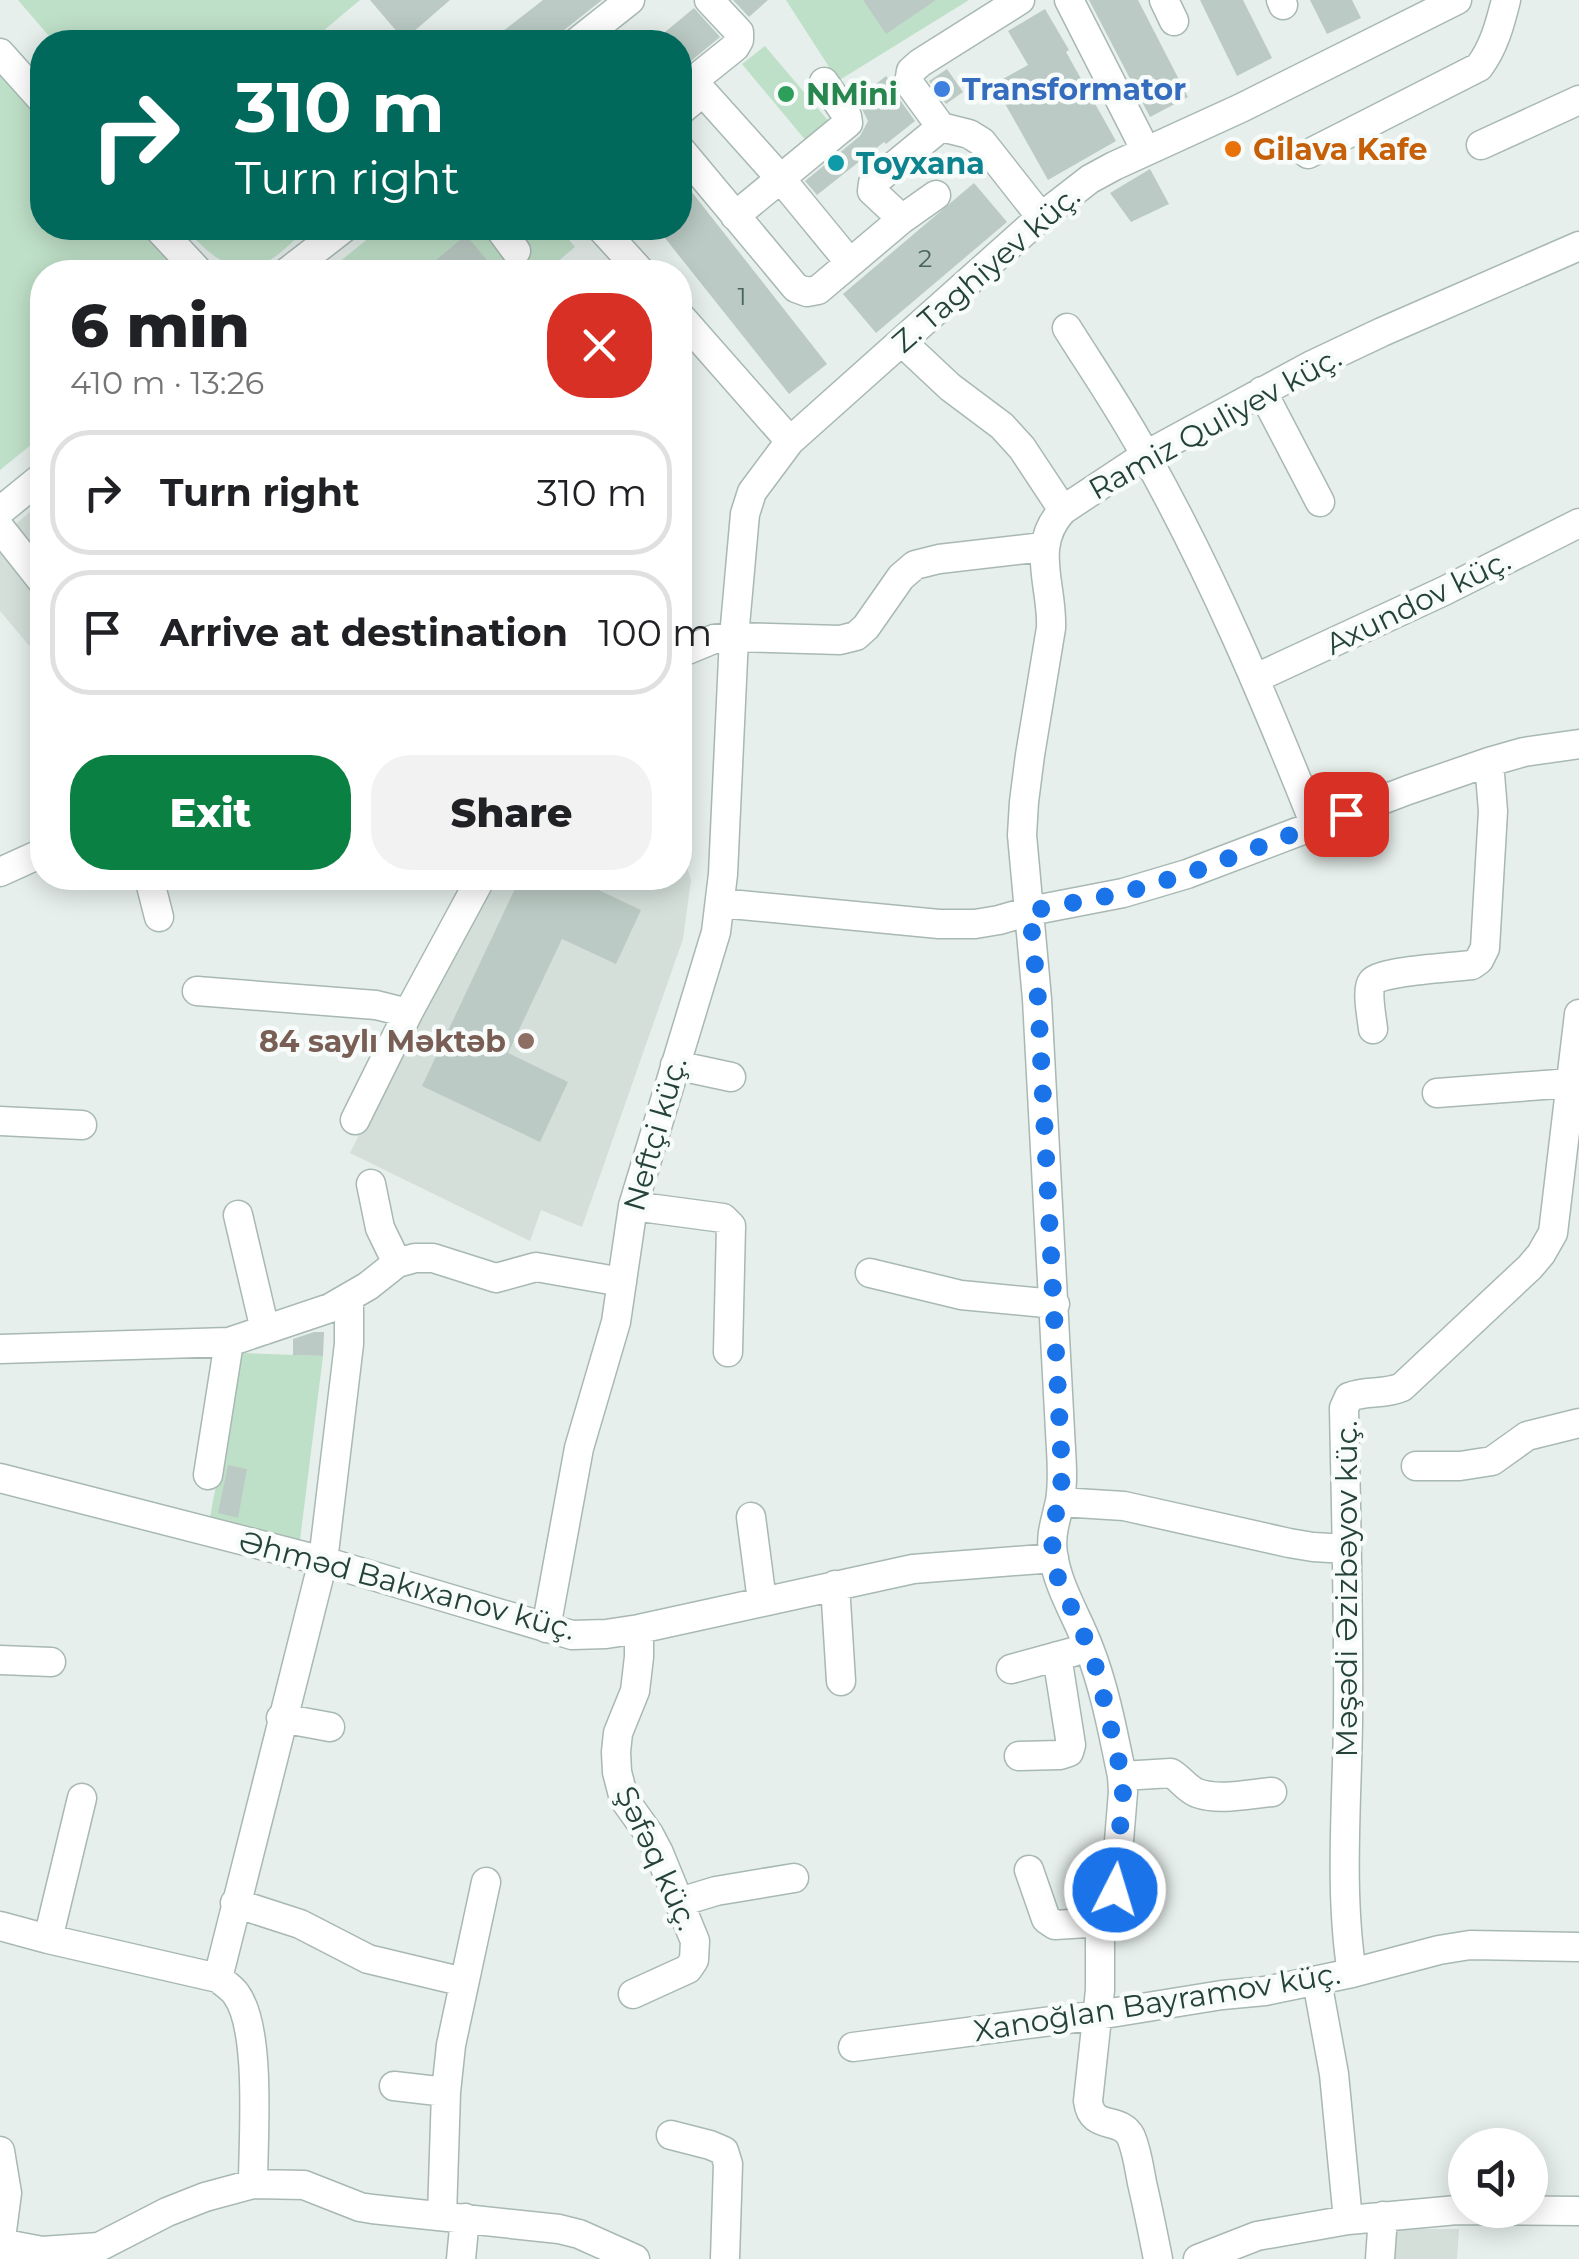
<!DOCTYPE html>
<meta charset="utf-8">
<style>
:root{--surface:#fff;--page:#f2f2f2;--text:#202124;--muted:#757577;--line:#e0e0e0;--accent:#0b8043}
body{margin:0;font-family:Montserrat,sans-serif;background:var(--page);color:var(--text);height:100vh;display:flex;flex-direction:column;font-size:38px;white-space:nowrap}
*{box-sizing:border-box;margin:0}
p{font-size:32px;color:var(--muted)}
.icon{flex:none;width:55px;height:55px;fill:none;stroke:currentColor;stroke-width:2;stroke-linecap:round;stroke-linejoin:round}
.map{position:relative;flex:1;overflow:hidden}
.panel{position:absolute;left:30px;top:260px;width:662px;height:630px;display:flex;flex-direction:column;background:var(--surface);border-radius:40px;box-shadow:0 5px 25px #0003}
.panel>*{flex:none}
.top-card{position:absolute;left:30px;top:30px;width:662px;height:210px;border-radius:40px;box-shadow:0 5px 25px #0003;background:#00695c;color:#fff;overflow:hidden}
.fabs{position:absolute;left:1448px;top:2128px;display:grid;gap:20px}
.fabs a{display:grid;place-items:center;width:100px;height:100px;border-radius:50%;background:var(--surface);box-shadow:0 5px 25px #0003;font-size:50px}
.pin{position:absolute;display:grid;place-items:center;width:85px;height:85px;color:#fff;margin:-42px;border-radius:20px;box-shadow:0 5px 15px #0006}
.me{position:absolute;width:110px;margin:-55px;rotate:5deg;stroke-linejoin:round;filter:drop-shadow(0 0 8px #0008)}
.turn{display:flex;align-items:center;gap:35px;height:210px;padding:0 40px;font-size:45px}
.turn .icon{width:130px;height:130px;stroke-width:2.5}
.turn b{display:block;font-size:70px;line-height:85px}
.round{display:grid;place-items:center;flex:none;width:105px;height:105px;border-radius:40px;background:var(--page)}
.headline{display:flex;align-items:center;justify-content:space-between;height:170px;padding:0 40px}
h1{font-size:60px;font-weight:800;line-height:75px}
.action{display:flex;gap:20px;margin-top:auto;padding:20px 40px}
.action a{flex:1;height:115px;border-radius:40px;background:var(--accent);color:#fff;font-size:40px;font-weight:800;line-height:115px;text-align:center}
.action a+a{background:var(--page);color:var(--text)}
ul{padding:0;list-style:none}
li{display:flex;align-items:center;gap:30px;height:125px;margin:0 20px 15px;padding:0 20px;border:5px solid var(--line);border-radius:40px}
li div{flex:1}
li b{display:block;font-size:38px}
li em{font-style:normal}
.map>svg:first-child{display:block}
</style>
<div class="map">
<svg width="1579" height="2259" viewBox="0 0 1579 2259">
<rect width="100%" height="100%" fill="#e6efeb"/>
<path fill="#d4dfda" d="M42,502v159l-42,-50v-74z
M680,845l11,35 -8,59 -101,288 -41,-17 -11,31 -180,-88 138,-275h192z
M1390,2229h69l-2,30h-69z"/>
<path fill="#bfe0c8" d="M18,0h342l-50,42h-256z
M786,0h183l-131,81z
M765,46l66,78 -24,18 -65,-78z
M0,74l42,47v107h96l40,44h-136v164l-42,34z
M190,228h118c-11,9 -32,31 -44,35 -35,12 -56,-10 -77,-33z
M381,228h178l16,19 -30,25h-218z
M241,1353l82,3 -23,184 -90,-23z"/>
<path fill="#bbcac4" d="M370,0h80l-46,40z
M543,0h59l-53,42h-60z
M733,0h35l-19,17z
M863,0h73l-50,34z
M1089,0h49l50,97 -38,20z
M1200,0h43l29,58 -35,18z
M1310,0h42l9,18 -34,16z
M694,8l26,29 -40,33v-28h-27z
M1045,9l24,41 -3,2 50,89 -68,39 -54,-96 34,-19 -20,-34z
M947,69l16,23 -17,12 -17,-23z
M886,76l6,7 3,10 20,28 -29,23 -2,-2 -67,53 -12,-14 55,-45 8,-15 -11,-22z
M1150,169l19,35 -38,18 -21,-29z
M680,177l147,187 -38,30 -132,-166h23z
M974,183l33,39 -131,111 -33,-39z
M466,235l31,37h-75z
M520,878h53l68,32 -25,54 -54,-25 -54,114 60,29 -28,60 -118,-56z
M314,1332h10l-1,24 -30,-1v-16z
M228,1465l19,4 -9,49 -20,-5z"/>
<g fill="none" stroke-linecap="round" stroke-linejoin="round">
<defs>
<path id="minor" d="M1020,0l-100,63 -9,8 -2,12 32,44 28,7 13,8 59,75
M1069,0l77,151
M1164,0l10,21
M1281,0l2,5
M577,42l53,-42
M0,53l42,47
M694,80l41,-33 4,-7v-8l-30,-32
M680,111l23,-19 78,87 69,84
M1481,145l98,-45
M680,149l116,139 11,4 11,-2 84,-71 -30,-28 1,-8 68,-56
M1308,154l171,-87c15,-20 21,-43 27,-67
M735,216l113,-93 -1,-7 -23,-34
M902,219l34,-24
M158,228l41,44
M499,228l17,23
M601,228l40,44
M287,272l57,-44
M680,316l110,125 251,-224 49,-38 24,-13 127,-58 216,-108
M1067,328c27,43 56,85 80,130 66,118 118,242 168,367
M902,342l48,45 52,39 20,22 41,62
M1262,391l58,111
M0,511l42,-34
M0,528l42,53
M680,653l34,-14 20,-2 106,3 16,-4 10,-9 35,-50 14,-12 24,-6 104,-12
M1256,678l188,-87 135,-68
M0,872l42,-19
M149,878l10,39
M720,903l219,21h36l24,-4 31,-9 93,-18 64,-19 221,-84 81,-28 35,-10 55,-8
M197,991l179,14 32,8
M1373,1029c-1,-11 -7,-39 -1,-47 7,-11 84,-15 100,-17l7,-5 6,-12 8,-137 -4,-49
M675,1065l56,12
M1437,1093l134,-10
M355,1120l53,-107 73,-135
M0,1121l82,4
M371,1184l9,44 17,35
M633,1206l90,12 8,8 -3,126
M238,1215l27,115
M870,1273l91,22 94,9
M0,1349l229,-7 101,-34 38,-22 29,-23 18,-5h18l63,20 40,-11 86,15
M1416,1466h44l32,-5 35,-25 52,-13
M208,1475l21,-133
M0,1478l323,83 249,74 34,-1 33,-5 274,-60 141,-11
M1060,1502l64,4 165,37 24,4 34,2
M751,1517l11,84
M835,1585l6,96
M546,1628l33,-180 37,-126 17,-116 83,-274 7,-58 11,-237 11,-123 7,-22 38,-51
M0,1660l51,2
M1011,1669l62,-17
M281,1718l49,9
M1019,1756l41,-1 9,-3 2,-7 -14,-89
M1122,1776l49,-3c10,6 16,16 26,20 22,8 52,1 75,-1
M1029,1870l17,49 9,6 48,-3
M680,1902l36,-11 78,-13
M235,1903l65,21 68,35 96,23
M0,1926l48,13 170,39c6,5 14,10 18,16 26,35 17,145 17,190
M48,1939l34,-141
M1352,1973c-13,-80 -5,-171 -4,-252 1,-104 -2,-209 -4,-313l5,-11c18,-7 36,-2 53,-10l128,-120 11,-13 12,-21 26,-219
M218,1978l105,-417 26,-217v-45
M1317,1981l17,93 14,146
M633,1994l55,-25 6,-9 1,-19 -36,-88 -10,-19 -25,-35 -7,-27 -1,-20 2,-19 17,-42 4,-34v-28
M853,2047l245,-32 124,-20 43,-4 87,-18 87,-23 31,-5 109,2
M394,2086l52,6
M671,2135l39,10 14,6 4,13 -3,95
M0,2151l7,42 -7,53
M442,2216l4,-124 5,-47 35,-163
M0,2243l42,8 57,-4 68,-35 38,-15 48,-13 51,1 56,22 12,2 187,20 20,5 56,25
M461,2259l4,-41
M1158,2259c-5,-25 -10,-51 -16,-76 -3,-16 -5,-32 -11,-46 -11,-22 -39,-5 -43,-36l12,-111v-53l3,-15 12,-32 8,-98 -1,-16c-9,-43 -17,-87 -33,-128 -12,-32 -31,-60 -36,-94 -3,-21 3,-33 7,-53 4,-23 1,-47 0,-70l-23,-432 -15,-164 2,-33 6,-47 21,-127c2,-43 -22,-82 12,-118l83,-55 164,-89 72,-34 197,-86
M1198,2259l59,-23 91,-16 109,-10 122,1
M1380,2259l3,-43"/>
</defs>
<use href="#minor" stroke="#a8b8b2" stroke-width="31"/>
<use href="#minor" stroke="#fff" stroke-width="28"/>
</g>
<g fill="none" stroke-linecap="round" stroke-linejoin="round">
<path stroke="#1a73e8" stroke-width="18" stroke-dasharray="0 32.4" d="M1115,1890l8,-98 -1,-16 -24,-102 -9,-27 -31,-69 -4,-20 -2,-16 1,-20 7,-20 2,-30 -2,-41 -22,-432 -8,-88 93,-18 64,-19 159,-60"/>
</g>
<circle fill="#3f7fe0" stroke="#f7fbf9" stroke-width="4" cx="942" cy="89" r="10"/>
<circle fill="#2e9e5b" stroke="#f7fbf9" stroke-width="4" cx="786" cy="94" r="10"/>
<circle fill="#e8710a" stroke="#f7fbf9" stroke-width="4" cx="1233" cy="149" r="10"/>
<circle fill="#0f9aa8" stroke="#f7fbf9" stroke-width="4" cx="836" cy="163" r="10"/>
<circle fill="#8d6e63" stroke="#f7fbf9" stroke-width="4" cx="526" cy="1041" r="10"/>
<g text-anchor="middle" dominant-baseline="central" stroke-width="9" stroke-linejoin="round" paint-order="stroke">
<g font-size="25" fill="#4a645c">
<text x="925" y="258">2</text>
<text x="742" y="296">1</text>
</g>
<g font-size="30" font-weight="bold" fill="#366cbe" stroke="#f7fbf9" text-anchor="start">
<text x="962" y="89">Transformator</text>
</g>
<g font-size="30" font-weight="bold" fill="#27864d" stroke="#f7fbf9" text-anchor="start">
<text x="806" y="94">NMini</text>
</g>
<g font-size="30" font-weight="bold" fill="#c56008" stroke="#f7fbf9" text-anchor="start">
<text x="1253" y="149">Gilava Kafe</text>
</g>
<g font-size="30" font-weight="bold" fill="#0d838f" stroke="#f7fbf9" text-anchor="start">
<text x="856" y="163">Toyxana</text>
</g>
<g font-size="30" fill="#24423a" stroke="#f7fbf9">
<text transform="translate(986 269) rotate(-41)">Z. Taghiyev küç.</text>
<text transform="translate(1215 423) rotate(-29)">Ramiz Quliyev küç.</text>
<text transform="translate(1418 602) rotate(-26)">Axundov küç.</text>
<text transform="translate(655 1134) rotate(-74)">Neftçi küç.</text>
<text transform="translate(407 1585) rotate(15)">Əhməd Bakıxanov küç.</text>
<text transform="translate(1346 1589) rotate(-90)">Məşədi Əzizbəyov küç.</text>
<text transform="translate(657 1858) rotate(65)">Şəfəq küç.</text>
<text transform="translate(1157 2002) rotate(-9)">Xanoğlan Bayramov küç.</text>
</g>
<g font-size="30" font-weight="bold" fill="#785e54" stroke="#f7fbf9" text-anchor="end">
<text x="506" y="1041">84 saylı Məktəb</text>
</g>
</g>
</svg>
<div class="fabs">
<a><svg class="icon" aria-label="sound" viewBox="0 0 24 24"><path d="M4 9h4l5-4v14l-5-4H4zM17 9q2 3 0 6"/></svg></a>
</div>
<div class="pin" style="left:1346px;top:814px;background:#d93025"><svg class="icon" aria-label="arrive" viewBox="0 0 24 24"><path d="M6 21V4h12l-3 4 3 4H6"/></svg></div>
<svg class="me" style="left:1115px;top:1890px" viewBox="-20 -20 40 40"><circle r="17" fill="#1a73e8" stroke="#fff" stroke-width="3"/><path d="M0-11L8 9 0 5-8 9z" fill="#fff"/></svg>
<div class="top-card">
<div class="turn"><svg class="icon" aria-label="right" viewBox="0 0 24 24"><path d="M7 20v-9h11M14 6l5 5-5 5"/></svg><div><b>310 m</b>Turn right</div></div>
</div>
<section class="panel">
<div class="headline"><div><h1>6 min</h1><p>410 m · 13:26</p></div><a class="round" style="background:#d93025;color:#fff"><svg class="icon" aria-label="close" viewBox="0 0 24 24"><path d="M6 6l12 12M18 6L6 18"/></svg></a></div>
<ul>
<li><svg class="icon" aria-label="right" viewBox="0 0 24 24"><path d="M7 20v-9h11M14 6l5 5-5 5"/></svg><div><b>Turn right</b></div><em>310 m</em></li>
<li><svg class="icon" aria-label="arrive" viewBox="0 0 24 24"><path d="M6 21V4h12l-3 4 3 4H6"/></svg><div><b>Arrive at destination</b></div><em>100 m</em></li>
</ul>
<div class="action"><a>Exit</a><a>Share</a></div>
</section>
</div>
